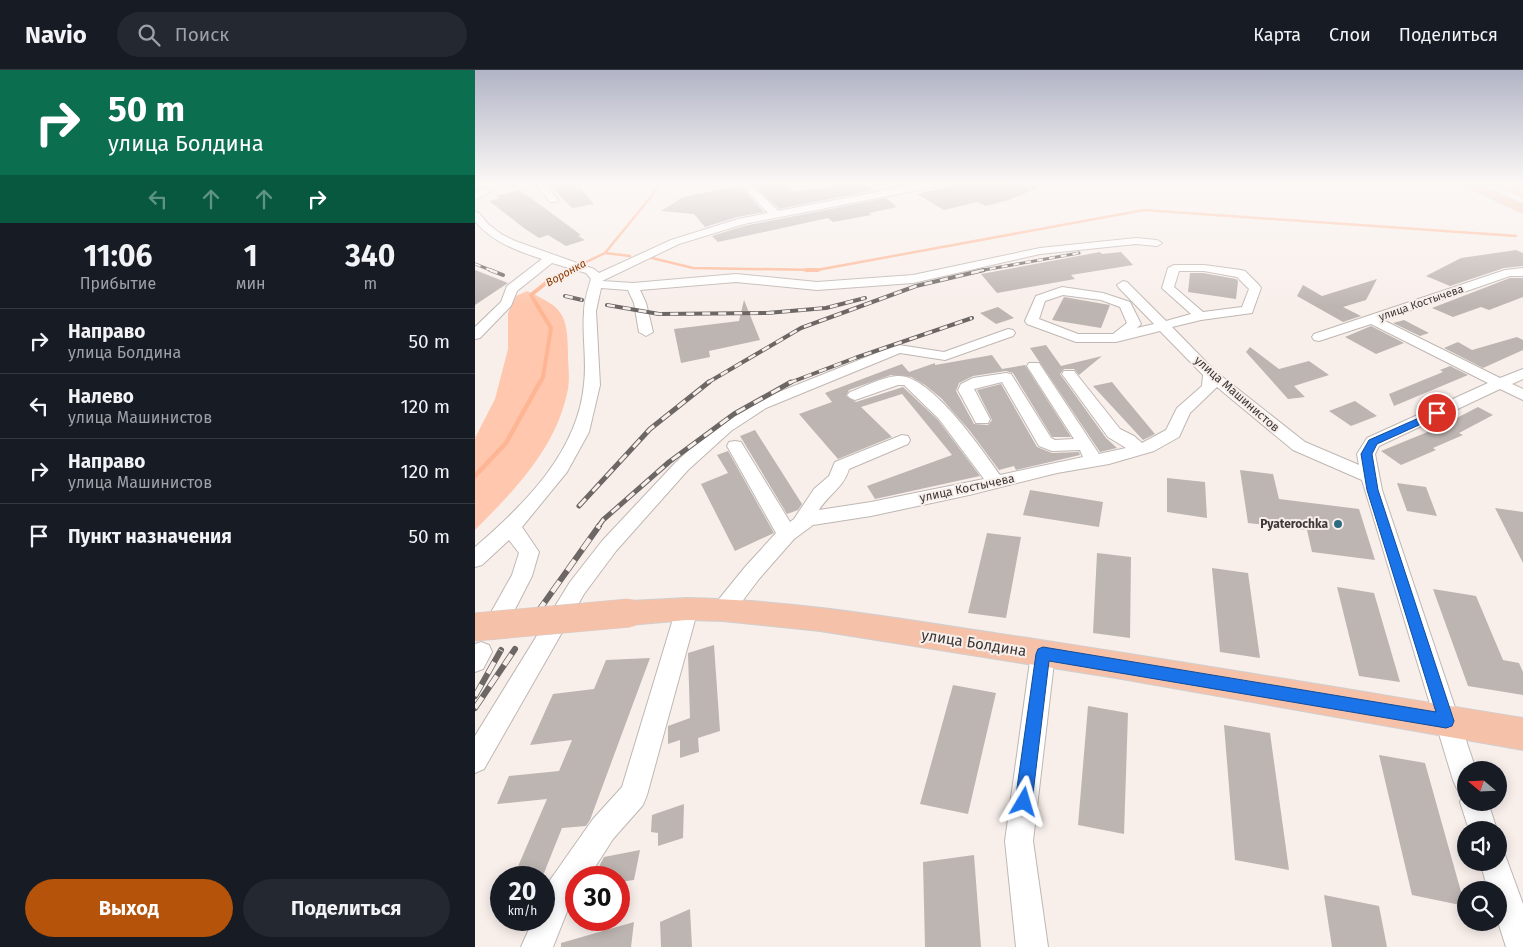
<!DOCTYPE html>
<html lang="ru">
<meta charset="utf-8">
<style>
:root{--surface:#171b24;--page:#242831;--text:#f1f3f6;--muted:#9ea1a6;--line:#363941;--accent:#b45309}
body{margin:0;font-family:"Fira Sans",sans-serif;background:var(--page);color:var(--text);height:100vh;display:flex;flex-direction:column;font-size:19px;white-space:nowrap}
*{box-sizing:border-box;margin:0}
p{font-size:16px;color:var(--muted)}
.icon{flex:none;width:28px;height:28px;fill:none;stroke:currentColor;stroke-width:2;stroke-linecap:round;stroke-linejoin:round}
.map{position:relative;flex:1;overflow:hidden}
.drawer{display:flex;flex-direction:column;background:var(--surface);width:475px}
.drawer>*{flex:none}
.guide{background:#0b6e4f;color:#fff;overflow:hidden}
.needle{width:32px;rotate:289deg}
.fabs{position:absolute;left:982px;top:691px;display:grid;gap:10px}
.fabs a{display:grid;place-items:center;width:50px;height:50px;border-radius:50%;background:var(--surface);box-shadow:0 2px 12px #0003;font-size:25px}
.speed{position:absolute;left:15px;top:796px;display:flex;gap:10px;font-size:25px;font-weight:700;text-align:center}
.speed>*{display:grid;place-content:center;width:65px;height:65px;border-radius:50%;background:var(--surface);box-shadow:0 2px 12px #0003;line-height:1}
.speed small{font-size:12px;font-weight:400}
.speed .limit{border:8px solid #d22;background:#fff;color:#111}
.pin{position:absolute;display:grid;place-items:center;width:42px;height:42px;color:#fff;margin:-21px;border:2px solid #fff;border-radius:50%;box-shadow:0 1px 5px #0007}
.me{position:absolute;width:55px;margin:-28px;rotate:7deg;stroke-linejoin:round;filter:drop-shadow(0 0 4px #0008)}
.turn{display:flex;align-items:center;gap:18px;height:105px;padding:0 25px;font-size:22px}
.turn .icon{width:65px;height:65px;stroke-width:2.5}
.turn b{display:block;font-size:35px;line-height:42px}
.lanes{display:flex;align-items:center;height:48px;padding:0 25px;background:#0003;justify-content:center;gap:25px;direction:ltr}
.lanes .off{opacity:.35}
.eta{display:flex;justify-content:space-evenly;align-items:center;height:85px;text-align:center}
.eta b{font-size:30px;font-weight:700;line-height:35px}
.cta{display:flex;gap:10px;margin-top:auto;padding:10px 25px}
.cta a{flex:1;height:58px;border-radius:30px;background:var(--accent);color:#fff;font-size:20px;font-weight:700;line-height:58px;text-align:center}
.cta a+a{background:var(--page);color:var(--text)}
ul{padding:0;list-style:none}
li{display:flex;align-items:center;gap:15px;height:65px;padding:0 25px;border-top:1px solid var(--line)}
li div{flex:1}
li b{display:block;font-size:19px}
li em{font-style:normal}
header{display:flex;align-items:center;gap:30px;box-sizing:border-box;height:70px;padding:0 25px;background:var(--surface);border-bottom:1px solid var(--line)}
header strong{font-size:24px}
nav{display:flex;gap:28px;margin-inline-start:auto;font-size:18px}
.search{width:350px;height:45px;background:var(--page);display:flex;align-items:center;gap:12px;box-sizing:border-box;padding:0 18px;border-radius:28px;color:var(--muted);font-size:19px}
main{display:flex;flex:1;min-height:0}
.map>svg:first-child{display:block}
</style>
<header>
<strong>Navio</strong>
<div class="search"><svg class="icon" aria-label="search" viewBox="0 0 24 24"><circle cx="10" cy="10" r="6"/><path d="M15 15l6 6"/></svg>Поиск</div>
<nav><a>Карта</a><a>Слои</a><a>Поделиться</a></nav>
</header>
<main>
<section class="drawer">
<div class="guide">
<div class="turn"><svg class="icon" aria-label="right" viewBox="0 0 24 24"><path d="M7 20v-9h11M14 6l5 5-5 5"/></svg><div><b>50 m</b>улица Болдина</div></div>
<div class="lanes"><svg class="icon off" aria-label="left" viewBox="0 0 24 24"><path d="M17 20v-9H6M10 6l-5 5 5 5"/></svg><svg class="icon off" aria-label="ahead" viewBox="0 0 24 24"><path d="M12 20V5M6 11l6-6 6 6"/></svg><svg class="icon off" aria-label="ahead" viewBox="0 0 24 24"><path d="M12 20V5M6 11l6-6 6 6"/></svg><svg class="icon" aria-label="right" viewBox="0 0 24 24"><path d="M7 20v-9h11M14 6l5 5-5 5"/></svg></div>
</div>
<div class="eta">
<div><b>11:06</b><p>Прибытие</p></div>
<div><b>1</b><p>мин</p></div>
<div><b>340</b><p>m</p></div>
</div>
<ul>
<li><svg class="icon" aria-label="right" viewBox="0 0 24 24"><path d="M7 20v-9h11M14 6l5 5-5 5"/></svg><div><b>Направо</b><p>улица Болдина</p></div><em>50 m</em></li>
<li><svg class="icon" aria-label="left" viewBox="0 0 24 24"><path d="M17 20v-9H6M10 6l-5 5 5 5"/></svg><div><b>Налево</b><p>улица Машинистов</p></div><em>120 m</em></li>
<li><svg class="icon" aria-label="right" viewBox="0 0 24 24"><path d="M7 20v-9h11M14 6l5 5-5 5"/></svg><div><b>Направо</b><p>улица Машинистов</p></div><em>120 m</em></li>
<li><svg class="icon" aria-label="arrive" viewBox="0 0 24 24"><path d="M6 21V4h12l-3 4 3 4H6"/></svg><div><b>Пункт назначения</b></div><em>50 m</em></li>
</ul>
<div class="cta"><a>Выход</a><a>Поделиться</a></div>
</section>
<div class="map">
<svg width="1048" height="877" viewBox="0 0 1048 877">
<rect width="100%" height="100%" fill="#f8efeb"/>
<path fill="#fec7ae" d="M1014,113h34v15z
M52,221c37,17 40,23 41,63 0,11 2,24 0,35 -11,58 -53,101 -93,141v-92l20,-39 13,-50v-36l8,-17z"/>
<g fill="none" stroke-linecap="round" stroke-linejoin="round">
<path stroke="#feb593" stroke-width="2.5" d="M130,183l25,3
M177,188l41,10 124,2 327,-60 372,26
M93,201l37,-18 49,-60 5,-10"/>
<path stroke="#feb593" stroke-width="4" d="M331,200h12
M65,313l3,-6 8,-49 -20,-33 21,-17 19,-8"/>
<path stroke="#feb593" stroke-width="4.5" d="M0,406l31,-33 34,-61"/>
</g>
<path fill="#bdb5b1" d="M73,113h22l7,7 4,-1 13,15 -22,4z
M301,113l2,2 9,-1 6,8 61,-9h11l10,7 -96,19 -26,-25z
M488,113h85l-39,17 -23,6 -9,-4 -33,8 -27,-16z
M265,116l24,26 -27,5 -32,10 -11,-13 -33,-3 22,-14z
M45,120l61,45 -3,1 7,4 -19,6 -18,-11 -9,3 -15,-10 -35,-27 11,-3 -4,-2z
M411,128l11,9 -28,6 2,2 -38,7 -5,-4 -110,24 -6,-6 32,-10z
M1041,180l7,3v13l-19,2 -54,18 -24,-10 35,-18z
M625,182l2,2 19,-2 12,13 -62,10 4,4 -78,14 -16,-19z
M0,200l33,13 -33,22z
M715,203h13l33,6 2,2 -2,18 -48,-7z
M1035,208h13v19l-34,13 -8,-3 -28,10 -21,-9z
M902,209l-11,21 -23,7 18,9 -18,6 -46,-26 6,-11 19,11z
M589,227l46,8 -9,23 -49,-8z
M269,230l16,40 -51,11 1,6 -29,6 -7,-34 65,-8z
M523,237l16,11 -18,6 -16,-11z
M929,250l25,13 -9,3 -27,-13z
M896,256l33,17 -28,11 -31,-17z
M1042,267l6,3v10l-40,18 -39,-20 14,-6 14,8z
M571,275l15,21 41,-10 -23,19 -5,-6h-10l-4,5 46,64 11,10 -17,4 -70,-104z
M775,277l29,22 30,-8 20,14 -35,11 11,11 -17,2 -42,-47z
M517,285l10,14 23,-4 46,72h-19l-39,-64 -7,-2 -33,5 -14,7 -3,8 18,33 14,1 4,-5 -15,-30 24,-6 36,63 15,6 27,-1 1,3 -64,15 -2,-4 -15,4 -29,-39 -29,-33 -16,-13 -14,-8 -20,-2 -42,15 -3,6 10,6 47,-15 35,33 42,56 -105,23 -8,-13 85,-31 -50,-61 -41,13 31,30 -54,22 -39,-45 33,-12 -7,-9 77,-29 7,8 26,-9v2z
M975,296l18,9 -74,31 -5,-12 54,-22 -3,-2z
M637,312l8,10 35,42 -12,6 -50,-54z
M880,331l22,15 -26,10 -22,-15z
M1003,337l15,8 -34,18 4,2 -30,13 3,2 -35,15 -20,-14 49,-20 -6,-4 11,-5 4,-2 6,4z
M280,360l47,74 -4,6 -11,4 -47,-78z
M253,381l46,82 -39,18 -34,-67 27,-11 -11,-18z
M765,400l33,4 6,25 80,10 16,51 -63,-8 -5,-22 -59,-7z
M692,408l38,4 2,36 -40,-6z
M922,413l29,4 11,29 -30,-5z
M555,420l73,12 -4,25 -76,-12z
M1020,438l28,4v51z
M512,463l34,4 -15,81 -38,-5z
M622,483l34,4 -1,81 -37,-5z
M737,498l36,5 12,85 -40,-6z
M862,517l37,6 26,89 -41,-6z
M958,519l43,7 27,64 16,3 4,9v23l-55,-9z
M239,575l6,86 -22,7 1,14 -19,6v-18l-12,4v-18l22,-8 -2,-65z
M175,588l-60,162 -4,6 -24,2 -20,50h-29l34,-79 -50,5 12,-28 50,-5 13,-31 -42,5 23,-51 41,-5 12,-29z
M478,615l43,8 -28,121 -48,-10z
M613,636l40,7 -4,121 -46,-9z
M749,655l46,8 19,137 -54,-10z
M904,685l46,8 40,143 -53,-11z
M209,734l-1,34 -25,8v-13l-7,-1 1,-17z
M165,780l-6,30 -15,2v-4h-26l11,-21z
M499,785l7,92h-56l-2,-85z
M849,825l55,11 8,41h-55z
M215,839l2,38h-31l-1,-25z
M159,852l-3,25h-70v-4z"/>
<g fill="none" stroke-linecap="round" stroke-linejoin="round">
<defs>
<path id="minor" d="M19,113h11l-30,17v-7z
M60,113h9l14,17 -2,2h-6z
M265,113h10l28,28 146,-28h19l-4,3 -195,38 -65,20 -77,37 31,2 103,-9 81,8 96,-7 127,-27 96,-10 21,2 5,3 -5,3 -21,-2 -96,10 -127,29 -96,7 -81,-8 -96,8 6,13 7,29 -7,4 -7,-4 -5,-29 -6,-13 -27,-2 -5,23 4,74 -11,47 -22,40 -45,55 17,25 -7,24 -24,47 -8,2 -8,-2 -3,-7 23,-41 7,-22 -10,-13 -27,25 -7,2v-20c49,-42 103,-95 109,-163 3,-24 -2,-48 0,-72 0,-11 4,-23 7,-33l-5,-6 -34,-10 -35,28 -6,15 -31,32 -5,1v-12l26,-25 6,-16 35,-27c-25,-8 -50,-17 -67,-38v-9l4,1 9,11 13,10 14,7 79,28 5,4 72,-33 67,-21 30,-6z
M699,195h30l37,5 4,1 14,14 2,3 -9,25 -51,7 -29,7 43,44 90,71 54,23 -2,-11 10,-16 121,-55 -117,-59 -52,17 -5,-1 -2,-3 2,-3 191,-64 18,-2v8h-13l-127,44 117,58 23,-9v10l-11,5 11,5v11l-23,-11 -121,57 -4,8 7,36 94,280h-10v32h22l9,28h-28l-9,-28 4,-9 -7,-4 -4,-9 -91,-300 -69,-30 -76,-63 -27,26 -11,24 -25,14 -45,13 -52,9 -88,22 -98,21 -58,9 -19,14 -35,40 -28,37 -8,3 -8,-3 -3,-6 3,-6 30,-37 31,-34 -49,-87 2,-4 6,-1 6,1 49,80 4,-3 20,-30 15,-13 6,-14 67,-27 6,1 2,4 -2,4 -59,25c-5,18 -21,26 -30,41l52,-8 113,-23 -45,-60 -35,-34h-6l-43,15 -5,-2 -3,-3 3,-3c14,-5 32,-15 47,-16 33,-3 85,74 103,99l83,-18 -3,-7 -28,1 -13,-5 -37,-64 -28,7 16,30 -2,4h-12l-18,-33 3,-6 12,-6 33,-5 5,1 40,64 4,2 19,-1 -47,-73 2,-3h10l60,91 27,-6 -18,-11 -46,-63 2,-3h10l46,58 14,7 8,7 24,-13 11,-22 25,-22 1,-11 -43,-44 -44,11h-40l-49,-18 -2,-3 11,-25 26,-9 41,6 27,9 11,22 -4,4 17,-4 -35,-36 -2,-3 6,-4 4,1 39,39 25,-7 -29,-26 6,-20zM704,201h25l33,6 12,12 -7,18 -39,5 -29,-25zM588,225l38,5 19,7 7,16 -14,11h-35l-39,-15 6,-18z
M533,259l5,1 2,3 -2,3 -68,24 -45,-7 -134,55 -35,23 -43,39 -72,81 -32,43 -100,175 -9,4v-37l95,-154 32,-41 74,-79 43,-39 35,-21 140,-56 5,-1 45,7z
M212,530l8,3 3,6 -51,186 -4,10 -30,34 -25,39h-12v17l-6,9 -17,43h-32l12,-27h11v-26l4,-11 45,-64 29,-32 54,-178 3,-6z
M6,572l8,3 3,7 -9,17 -8,3v-28z
M568,574l8,3 4,7 -22,187 15,106h-32l-11,-106 26,-187 4,-7z
M1024,779l5,3 19,52v43h-17l-8,-25 1,-32h-11l-8,-28h19z"/>
<path id="major" d="M983,113h16l49,21v9z
M212,528c108,2 214,21 320,37 172,26 344,55 516,83v32l-407,-72 -296,-47 -97,-10 -36,-1 -58,5 -10,-4 -4,-8 4,-8 10,-4z"/>
</defs>
<use href="#minor" stroke="#bfb7b3" stroke-width="2"/>
<use href="#major" stroke="#d0cfcf" stroke-width="2"/>
<use href="#minor" fill="#fff" fill-rule="evenodd"/>
<use href="#major" fill="#f5c2a9" fill-rule="evenodd"/>
<defs>
<path id="rail-far3" d="M0,194l18,7
M503,201l101,-18"/>
<path id="rail-far2" d="M15,200l13,5
M90,226l17,4
M132,235l52,9 108,-1 59,-5 39,-10
M232,313l94,-55 115,-42 68,-16
M314,313l66,-25 117,-40"/>
<path id="rail-far1" d="M104,436l71,-77 59,-47
M123,457l5,-7 66,-58 65,-48 57,-32"/>
<path id="rail" d="M62,543l62,-87
M0,626l26,-46
M0,638l40,-59"/>
</defs>
<use href="#rail-far3" stroke="#6c6765" stroke-width="3"/>
<use href="#rail-far2" stroke="#6c6765" stroke-width="4"/>
<use href="#rail-far1" stroke="#6c6765" stroke-width="5"/>
<use href="#rail" stroke="#6c6765" stroke-width="6"/>
<use href="#rail-far3" stroke="#f8efeb" stroke-width="2" stroke-dasharray="6" stroke-linecap="butt"/>
<use href="#rail-far2" stroke="#f8efeb" stroke-width="2.5" stroke-dasharray="8" stroke-linecap="butt"/>
<use href="#rail-far1" stroke="#f8efeb" stroke-width="3" stroke-dasharray="10" stroke-linecap="butt"/>
<use href="#rail" stroke="#f8efeb" stroke-width="4.5" stroke-dasharray="13" stroke-linecap="butt"/>
<defs>
<path id="major-bridge" d="M0,557l154,-14"/>
</defs>
<use href="#major-bridge" stroke="#d0cfcf" stroke-width="29" stroke-linecap="butt"/>
<use href="#major-bridge" stroke="#f5c2a9" stroke-width="28"/>
</g>
<linearGradient id="sky" x2="0" y2="1"><stop stop-color="#b1b4c6"/><stop offset="0.48" stop-color="#fcf8f6"/><stop offset="1" stop-color="#fcf8f6" stop-opacity="0"/></linearGradient>
<rect width="1048" height="236" fill="url(#sky)"/>
<path fill="#1a73e8" stroke="#114b97" d="M962,340l5,3 -1,2 -64,29 -5,10 6,36 76,231 -2,5 -6,2 -397,-67 -17,141 -2,6 -6,2 -6,-2 -3,-6 21,-148 2,-5 5,-2 393,65 -69,-222 -6,-36 8,-14z"/>
<circle fill="#2f6c83" stroke="#f8efeb" stroke-width="2" cx="863" cy="454" r="5"/>
<g text-anchor="middle" dominant-baseline="central" stroke-width="4" stroke-linejoin="round" paint-order="stroke">
<g font-size="11" font-style="italic" fill="#8d3b03" stroke="#f8efeb">
<text transform="translate(91 203) rotate(-29)">Воронка</text>
</g>
<g font-size="11" fill="#3d3938" stroke="#f8efeb">
<text transform="translate(946 233) rotate(-19)">улица Костычева</text>
</g>
<g font-size="12" fill="#3d3938" stroke="#f8efeb">
<text transform="translate(762 324) rotate(41)">улица Машинистов</text>
<text transform="translate(492 418) rotate(-12)">улица Костычева</text>
</g>
<g font-size="12" font-weight="bold" fill="#3d3938" stroke="#f8efeb" text-anchor="end">
<text x="853" y="454">Pyaterochka</text>
</g>
<g font-size="15" fill="#3d3938" stroke="#f8efeb">
<text transform="translate(499 573) rotate(9)">улица Болдина</text>
</g>
</g>
</svg>
<div class="fabs">
<a><svg class="needle" viewBox="-14 -14 28 28"><path d="M0-13l5 13h-10z" fill="#e53935"/><path d="M0 13l5-13h-10z" fill="#9ea1a6"/></svg></a>
<a><svg class="icon" aria-label="sound" viewBox="0 0 24 24"><path d="M4 9h4l5-4v14l-5-4H4zM17 9q2 3 0 6"/></svg></a>
<a><svg class="icon" aria-label="search" viewBox="0 0 24 24"><circle cx="10" cy="10" r="6"/><path d="M15 15l6 6"/></svg></a>
</div>
<div class="speed"><div>20<small>km/h</small></div><div class="limit">30</div></div>
<div class="pin" style="left:962px;top:343px;background:#d93025"><svg class="icon" aria-label="arrive" viewBox="0 0 24 24"><path d="M6 21V4h12l-3 4 3 4H6"/></svg></div>
<svg class="me" style="left:549px;top:732px" viewBox="-20 -20 40 40"><path d="M0-17L14 15 0 8-14 15z" fill="#1a73e8" stroke="#fff" stroke-width="4"/></svg>
</div>
</main>
